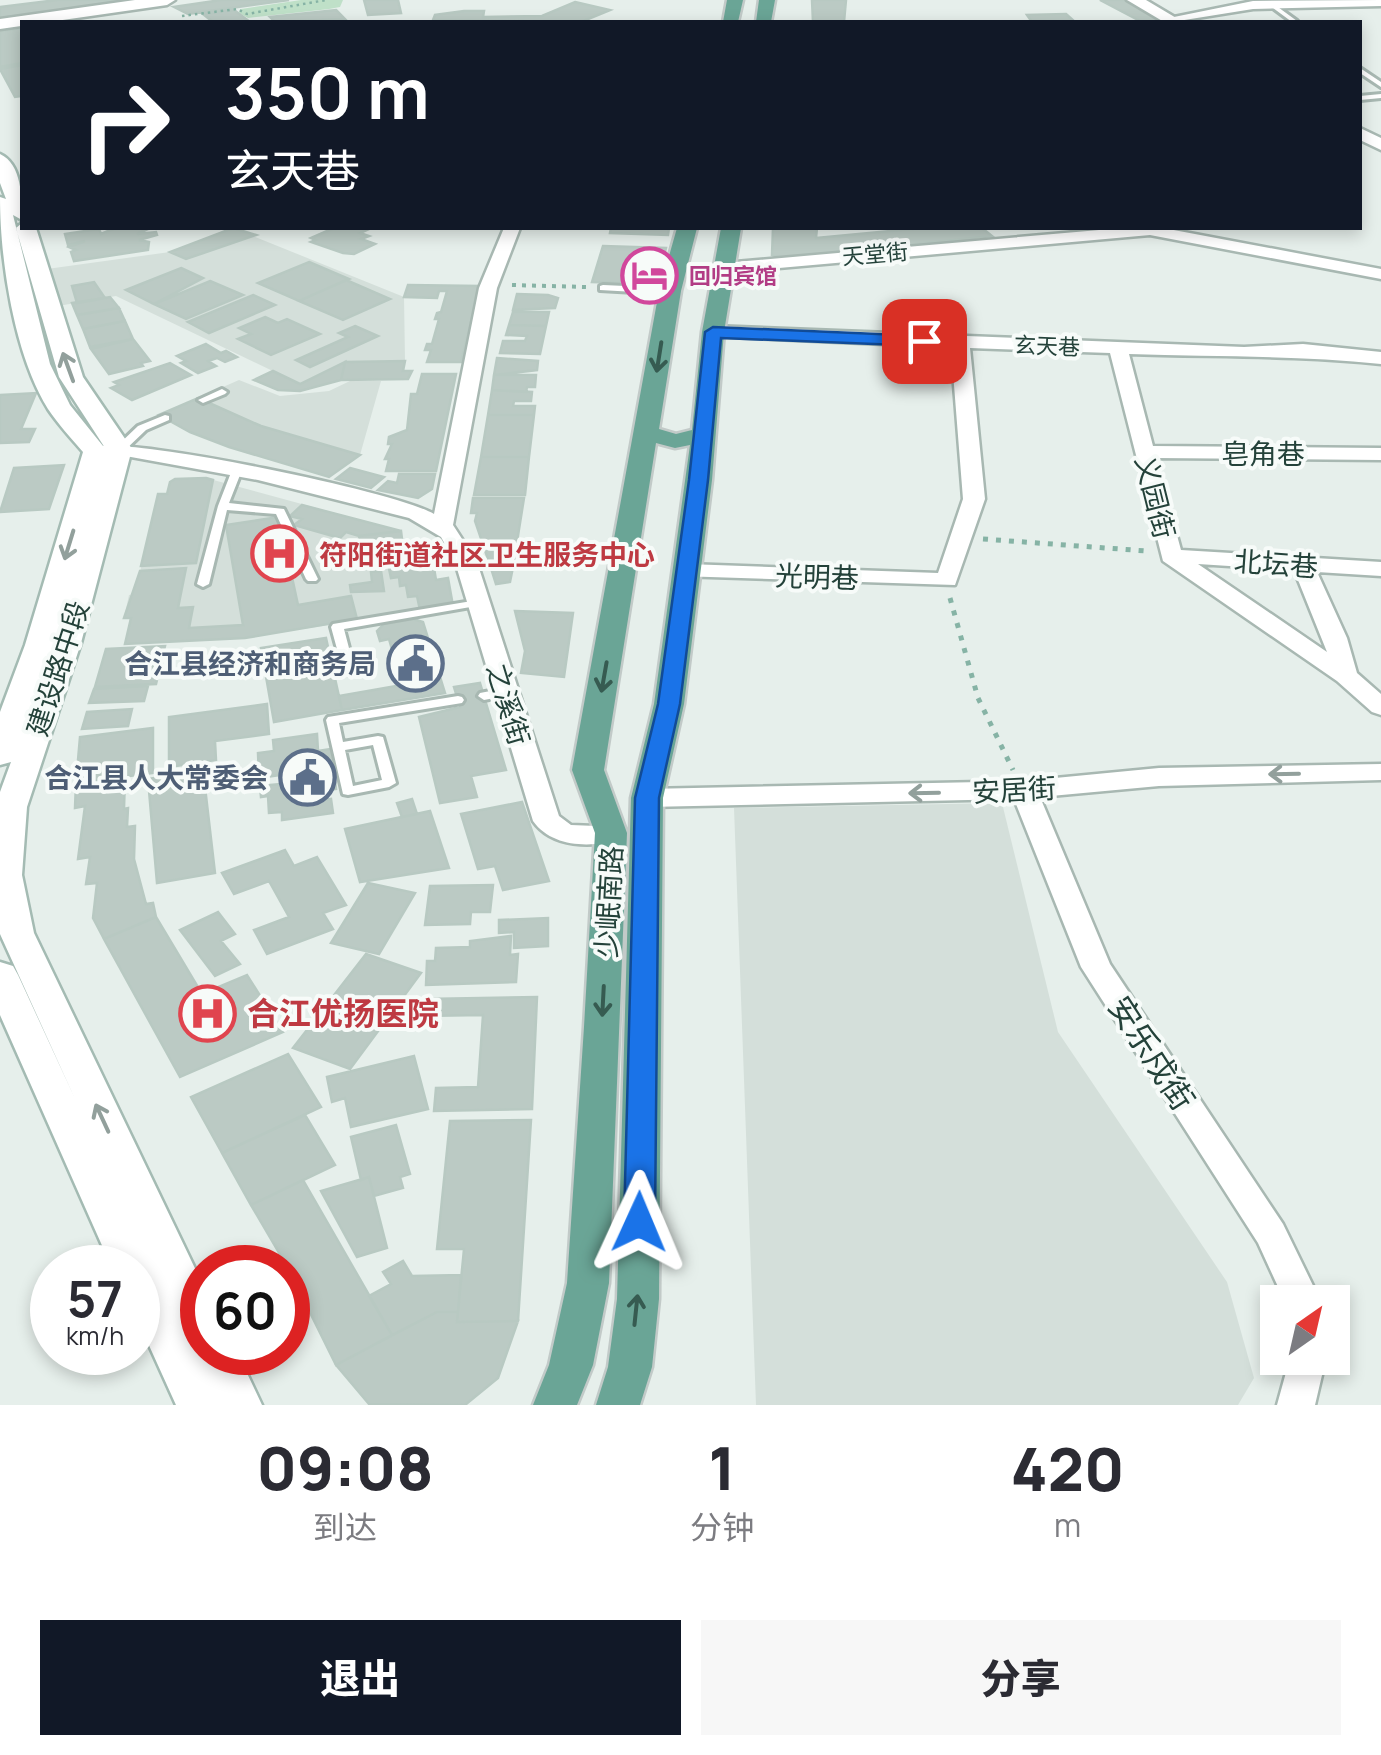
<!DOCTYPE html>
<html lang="zh">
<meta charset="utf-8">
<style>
:root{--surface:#fff;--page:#f7f7f7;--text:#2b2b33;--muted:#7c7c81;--accent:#111827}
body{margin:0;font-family:Manrope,"Noto Sans SC",sans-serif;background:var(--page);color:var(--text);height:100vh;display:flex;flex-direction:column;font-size:38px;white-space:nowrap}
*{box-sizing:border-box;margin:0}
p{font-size:32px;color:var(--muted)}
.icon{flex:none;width:55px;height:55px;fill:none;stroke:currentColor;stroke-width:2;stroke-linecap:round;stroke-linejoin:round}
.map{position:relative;height:1405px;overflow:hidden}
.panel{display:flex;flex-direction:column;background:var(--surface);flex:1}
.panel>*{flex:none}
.hud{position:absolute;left:20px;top:20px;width:1342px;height:210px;border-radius:0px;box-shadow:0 5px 15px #0003;background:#111827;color:#fff;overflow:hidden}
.needle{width:65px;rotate:34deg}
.controls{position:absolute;left:1260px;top:1285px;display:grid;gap:20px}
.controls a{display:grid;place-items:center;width:90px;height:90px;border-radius:0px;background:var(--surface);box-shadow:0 5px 15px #0003;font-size:50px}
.speed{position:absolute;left:30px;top:1245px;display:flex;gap:20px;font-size:50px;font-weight:700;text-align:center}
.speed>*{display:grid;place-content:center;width:130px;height:130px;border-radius:50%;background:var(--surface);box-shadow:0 5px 15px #0003;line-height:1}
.speed small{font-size:25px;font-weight:400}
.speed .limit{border:15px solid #d22;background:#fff;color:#111}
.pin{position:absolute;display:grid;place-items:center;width:85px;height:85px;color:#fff;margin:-42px;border-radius:20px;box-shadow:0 5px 15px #0006}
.me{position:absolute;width:110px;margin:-55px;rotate:1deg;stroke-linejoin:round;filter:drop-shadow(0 0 8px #0008)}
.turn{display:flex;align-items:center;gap:35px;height:210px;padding:0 40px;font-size:45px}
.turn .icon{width:130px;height:130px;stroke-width:2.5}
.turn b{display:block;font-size:70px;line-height:85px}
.eta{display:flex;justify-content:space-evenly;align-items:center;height:170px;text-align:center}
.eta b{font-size:60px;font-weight:800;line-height:70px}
.cta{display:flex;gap:20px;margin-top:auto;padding:20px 40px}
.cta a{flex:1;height:115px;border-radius:0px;background:var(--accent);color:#fff;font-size:40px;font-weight:800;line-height:115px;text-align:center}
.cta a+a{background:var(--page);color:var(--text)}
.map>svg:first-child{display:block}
</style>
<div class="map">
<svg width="1381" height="1405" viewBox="0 0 1381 1405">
<rect width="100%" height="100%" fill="#e6efeb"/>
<path fill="#d4dfda" d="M233,228l171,69 1,64 -105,23 -184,-88 -58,10 -11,-37 123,-17z
M239,380l41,16 49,-5 21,-10h31l-21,74 -99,-29 -63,-28z
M206,478l195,53 2,15 12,-1 3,18 15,-1 3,18 12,-2 5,28 -208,32 -120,6 5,-25 -6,-1 5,-23 6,-1 23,-100h9l8,-15z
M1002,803l56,229 169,250 27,96 -16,27h-482l-22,-597z"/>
<path fill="#bfe0c8" d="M301,0h42l-3,7 -11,2 -81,9 -9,-5 2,-4z"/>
<path fill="#bbcac4" stroke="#b8c9c2" stroke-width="2.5" d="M57,0h77l-134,19v-12z
M221,0h68l-101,14 -14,-7z
M364,0h34l3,13 -33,2z
M812,0h34l-2,22h-31z
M1100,0h32l41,22h-31z
M575,2l35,8 -29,12 -148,-2 2,-5 29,-4h20l-1,6 59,-1z
M234,10l16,12h-37l-10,-8z
M336,10l9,9 -70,3 -5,-5z
M1066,14l9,8h-43l-5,-7z
M22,28v35l-22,4v-36z
M22,65v31l-7,1 -15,-28z
M115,228h35l-13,6 19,-2 1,3 -18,5 10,2 -1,8 -74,11 -3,-9 5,-2 -7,-3 16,-6 -17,4 -3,-11 34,-5 2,5z
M233,228l23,7 -70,24 -16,-7z
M331,228h40l-11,5 9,3 -8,3 14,5 -21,10 -11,-1 -32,-11 5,-2 -5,-2 23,-10z
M611,228h58l-1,7 -58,-2z
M773,228h44l-1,10 106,-10h60l10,8 -209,22 -11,-3z
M603,246l63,2 -9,36 -65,-2z
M309,262l40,17 -50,22 -41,-18z
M181,268l22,10 -49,26 -28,-14z
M346,280l44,19 -47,21 -44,-19z
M210,281l33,14 -57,24 -32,-15z
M94,282l11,16 -28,5 -5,-17z
M408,285l72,1 -19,76h-34l4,-12h-6l2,-6h5l7,-25h-4l2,-6 4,-1 6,-21h-8l-2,7 -33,-1z
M517,294l31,1 10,3 -3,10 -42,2z
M253,295l22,10 -66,28 -21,-11z
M110,297l9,11 -42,7 -5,-12z
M119,308l6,13 -42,8 -6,-14z
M513,312h36l-3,14 -37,-1z
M265,317l13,6 9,-4 33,15 -49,21 -33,-16 13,-5 -12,-6z
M125,321l8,18 -43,8 -7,-18z
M509,325l37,1 -6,28 -40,-1 3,-12h22l2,-5 -21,-1z
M355,326l23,10 -68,31 -14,-7 52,-23 -9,-4z
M133,339l17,22 -9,2 2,3 -34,8 -18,-25z
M206,344l15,9 5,-2 11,6 -12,5 -8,-4 -9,3 8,5 -18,7 -17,-10 5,-2 -9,-5z
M497,358l41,3 -1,9 -43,5z
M405,361l-2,10h9l-4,8 -67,1 4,-18z
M345,362l-4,18 -41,11 -22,-1 -24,-10 19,-9 27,13z
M170,363l21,12 -59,25 -21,-12 8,-3 -5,-3z
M422,374h34l-20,97h-50l3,-12h-4l7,-15h-4l1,-7 18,-7 4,-36h6z
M494,375h42l-1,12h-8l-1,5 -34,-2z
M492,390l40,2 -1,9h-17l-1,5h22l-1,9h-46z
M36,393l-15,36h14l-6,13 -29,1v-48z
M198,398l63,28 99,29 -31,22 -100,-30 -39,-15 -31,-17z
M488,415h46l-5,42h-48z
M481,457h48l-4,38h-51z
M64,465l-15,44 -49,3 14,-44z
M350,468l34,9 -13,11 -35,-9z
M399,474h36l-3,15 -14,9 -40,-8 10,-9 9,2z
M206,478l7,2 -17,83 -55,3 17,-72h9l3,-12 5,-3z
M473,498h51l-11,69 -23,-2 -15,-44 2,-8h-6z
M302,505l99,26 -42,5 -13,-4 -6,6 -46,-13 8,-6 -12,-3z
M279,517l19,88 53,-9 6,23 -112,19 -120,6 6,-26h-7l16,-47 46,-3 -8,40 15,-1 -4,21 54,-3 -17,-100z
M401,531l2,16 12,-2 3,19 15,-2 3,18 12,-2 5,28 -33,4 -3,-14 -9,1 -2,-12 -6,1 -1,-9 -8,1 -3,-14 -9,1 -2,-11 -15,1 -3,-19z
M490,565l23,2 -3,15 -14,2z
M381,571l3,20 -33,1 -1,-7 22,-3 -1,-10z
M515,611l58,2 -9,64 -43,-4 4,-22z
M413,619l10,3 22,71 -103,17 -3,-14 63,-11 -13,-46 -9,2 -3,-10 7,-7z
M326,638l16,72 -68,12 -13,-74z
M165,646l-9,38 -61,3 11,-38z
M480,683l26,87 -35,6 6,21 -37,6 -21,-86 41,-10 -6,-20z
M148,686l-4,15 -55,2 5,-14z
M267,704l2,30 -54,7 1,19 -47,7v-50z
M132,709l-4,17 -46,3 5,-17z
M153,728v45l-77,10 4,-46z
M317,734l1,17 13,-2 5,40 -15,2 1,9 9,-1 2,14 -51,7v-8l-13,1 -1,-17 -7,1 -1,-11 21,-2 -1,-9 -21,3 -1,-25 16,-2 -1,-11z
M203,770l12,103 -58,10 -9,-104z
M125,776l-1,33 4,-1 -1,19 8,-1 -1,33 12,45 7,-1 3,14 -52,22 -11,-21 4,-35 -11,1 4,-27 -12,2 7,-53 -10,2 1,-25z
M412,799l5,15 -15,3 -5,-14z
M522,802l27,79 -46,9 -8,-24 -17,3 -17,-55z
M430,811l19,57 -89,14 -15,-53z
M285,850l9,16 23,-9 29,48 -23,8 10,16 -66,25 -13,-24 35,-13 -20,-36 -35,13 -12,-21z
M368,883l47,10 -36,61 -48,-11z
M493,885l-3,27h-19l-1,12 -45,1 5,-39z
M218,912l17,22 -14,7 19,23 -25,12 -35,-46z
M156,917l46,77 45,-19 36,57 -103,45 -76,-138z
M548,918v28l-34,2v-16l-15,1v-13z
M511,936l-1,19 8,-1 -2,28 -90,3 1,-24h8l1,-13 34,-1v-6z
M366,954l55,19 -71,96 -57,-21z
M537,997l-5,112 -98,2 2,-23 42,-1 5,-72 -60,1 2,-17z
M288,1054l33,53 -99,46 -31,-56z
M414,1056l14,53 -77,18 -6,-29 -13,4 -5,-25z
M305,1115l30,50 -84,40 -29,-52z
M531,1120l-13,201 -61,1 7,-73h-27l13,-128z
M396,1125l14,49 -10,3 3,11 -29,8 -5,-19 -8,3 -10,-43z
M369,1177l18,71 -30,9 -36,-66z
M303,1180l89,155 -56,30 -48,-97 -37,-63z
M403,1261l9,15 49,-1 -3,37h-21l-45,23 -23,-39 22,-12 -8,-12z
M437,1312h21l-1,10 61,-1 -20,57 -33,27 -96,-1 -33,-39z"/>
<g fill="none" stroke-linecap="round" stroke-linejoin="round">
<defs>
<path id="service" d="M1271,2l26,19 1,1h-6l-23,-17z
M1360,68l21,14v5l-21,-14z
M1381,94v4l-21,2v-4z
M603,285l67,3 4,3 -4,3 -70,-4v-4z
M222,389l5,3 -2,2 -22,9 -5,-3z
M165,415l4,1v4l-23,10 -22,21h-8v-4l22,-21z
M237,467l5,3 -13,33 55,6 34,70 -2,2h-8l-2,-2 -30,-65 -49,-4 -18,74 -6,3 -6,-3 21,-78 14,-36z
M478,600l4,1 2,2 -2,2 -138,24 11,42 -6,4 -6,-4 -12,-44 2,-3z
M506,688l4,1 2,3 -2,3 -26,5 -6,-4 2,-3z
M458,696l4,1 2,3 -2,3 -123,20 4,19 35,-6 5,1 13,46 -7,4 -41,8 -5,-1 -17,-74 2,-3zM373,745l9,35 -29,6 -8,-36z"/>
<path id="minor" d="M1381,0v6l-128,3 -81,13 -8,-3 89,-18z
M504,228h16l-23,60 -44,237 24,37 82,254 12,9 50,2 4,6 -4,6c-29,9 -69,9 -88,-18l-78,-259 -14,-25 -32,-19 -151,-38 -138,-25 -18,2 -10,-6 3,-4c38,-10 303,45 339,67l45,-226z
M1122,228h41l218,41v10l-231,-44 -426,38 -9,-5 9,-5z
M713,326l531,21 59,-3 78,8v12c-84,-9 -168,-7 -252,-10l24,92 228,2v12l-225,-2 25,92 200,12v14l-64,-4 30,66 10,35 24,21v21l-9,-3 -35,-31 -174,-120 -53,-208 -140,-5 15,151 -30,86 -276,-9 -3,-5 11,-7 251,9 25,-74 -12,-152 -245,-11v-8zM1198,564l96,6 33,82z
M1381,764v16l-222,6 -119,11 70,167 173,260 38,78h-36l-27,-59 -177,-276 -67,-168 -367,8 -9,-3 -4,-6 4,-6 9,-3 377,-8 135,-13z
M1290,1358h36l-11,47h-38z"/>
<path id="tertiary" d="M135,0h40l-8,5 -167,24v-10z
M1127,0h19l37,22h-19z
M1360,128l21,10v12l-21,-10z"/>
<path id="secondary" d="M0,154c22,10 22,44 22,66l-9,-5 37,149 20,41 37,46 -48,-74 -43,-149 6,-5v5h14l47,149 49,72 -51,194 -54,164 -5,68 12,58 168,350v69h35l25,53h-86l-38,-84v-53h-26l-112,-253v-53l13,4 5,9 58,126 -76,-167v-142l11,-30 -11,3v-53l25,-67 58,-193c-12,-14 -25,-28 -35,-43 -34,-55 -48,-149 -48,-212l6,2 -6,-16z"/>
<path id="primary" d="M727,0h16l-5,22h-15z
M759,0h16l-4,22h-15z
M677,228h20l-16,63 -22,138 17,5 16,-4 10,-98 19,-104h20l-17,104 -12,148 -28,224 -21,94 -4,501 -7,68 -12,38h-44l12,-38 9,-68 14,-501 23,-94 36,-259 -15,3 -19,-5 -52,327 23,63 -18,450 -16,82 -16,40h-44l16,-40 18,-82 17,-256 11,-194 -23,-63 87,-479z"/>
</defs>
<use href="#service" stroke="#a8b8b2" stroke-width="6"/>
<use href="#minor" stroke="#a8b8b2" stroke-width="5"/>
<use href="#tertiary" stroke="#a8b8b2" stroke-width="5"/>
<use href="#secondary" stroke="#a4bbb3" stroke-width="5"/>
<use href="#primary" stroke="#c2cac8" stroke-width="5"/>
<path stroke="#86b3a5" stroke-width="2.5" stroke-dasharray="2.5 4" stroke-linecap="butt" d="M182,16l55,-7 10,5 79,-14"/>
<path stroke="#86b3a5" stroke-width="4" stroke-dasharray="4 6" stroke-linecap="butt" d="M512,285l74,2"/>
<path stroke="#86b3a5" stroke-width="5" stroke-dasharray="5 8" stroke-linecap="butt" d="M983,539l164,12
M950,598l28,100 35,72"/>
<use href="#service" fill="#fff" fill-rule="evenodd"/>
<use href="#minor" fill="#fff" fill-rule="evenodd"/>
<use href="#tertiary" fill="#fff" fill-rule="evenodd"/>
<use href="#secondary" fill="#fff" fill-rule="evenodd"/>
<use href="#primary" fill="#6aa596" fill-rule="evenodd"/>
</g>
<defs><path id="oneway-shaft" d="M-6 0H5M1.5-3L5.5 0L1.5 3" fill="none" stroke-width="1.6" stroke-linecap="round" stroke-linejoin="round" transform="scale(2.5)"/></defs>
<g stroke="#365b51">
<use href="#oneway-shaft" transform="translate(659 357) rotate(99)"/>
<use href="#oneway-shaft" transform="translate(604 677) rotate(100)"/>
<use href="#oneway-shaft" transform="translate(603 1001) rotate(93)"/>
<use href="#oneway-shaft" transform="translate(636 1310) rotate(-84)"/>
</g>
<g stroke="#92a09c">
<use href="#oneway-shaft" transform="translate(68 367) rotate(-110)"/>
<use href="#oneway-shaft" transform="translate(69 545) rotate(107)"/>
<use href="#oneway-shaft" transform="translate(1284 774) rotate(179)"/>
<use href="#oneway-shaft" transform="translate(924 793) rotate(179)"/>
<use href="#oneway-shaft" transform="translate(102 1118) rotate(-115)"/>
</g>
<path fill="#1a73e8" stroke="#114b97" stroke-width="2.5" d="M713,327l211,9 9,5 -9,5 -203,-8 -13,142 -28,224 -21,94 -4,424 -5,9 -11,4 -11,-4 -4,-9 11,-424 23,-94 31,-224 16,-148z"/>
<defs>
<symbol id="hotel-ring" viewBox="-11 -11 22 22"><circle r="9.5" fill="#f7fbf9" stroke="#d1479c" stroke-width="1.5"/><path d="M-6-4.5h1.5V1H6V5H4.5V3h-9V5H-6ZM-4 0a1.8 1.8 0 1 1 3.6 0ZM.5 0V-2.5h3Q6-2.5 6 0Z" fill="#d1479c"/></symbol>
<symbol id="hospital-ring" viewBox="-11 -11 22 22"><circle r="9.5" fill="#f7fbf9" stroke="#e0444e" stroke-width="1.5"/><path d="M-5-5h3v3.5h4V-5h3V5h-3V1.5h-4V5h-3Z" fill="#e0444e"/></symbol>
<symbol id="civic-ring" viewBox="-11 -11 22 22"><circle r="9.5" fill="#f7fbf9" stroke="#5c6f8a" stroke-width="1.5"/><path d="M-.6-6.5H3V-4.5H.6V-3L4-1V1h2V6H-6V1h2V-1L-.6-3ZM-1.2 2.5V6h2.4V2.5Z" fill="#5c6f8a"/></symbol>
</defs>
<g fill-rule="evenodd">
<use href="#hotel-ring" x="618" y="244" width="63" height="63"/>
<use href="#hospital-ring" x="248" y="522" width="63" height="63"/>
<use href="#civic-ring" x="384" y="632" width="63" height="63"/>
<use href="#civic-ring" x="276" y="746" width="63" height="63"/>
<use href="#hospital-ring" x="176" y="982" width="63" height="63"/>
</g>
<g text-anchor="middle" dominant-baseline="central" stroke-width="8" stroke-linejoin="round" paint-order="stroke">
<g font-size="22" fill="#24423a" stroke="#f7fbf9">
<text transform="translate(875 254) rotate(-5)">天堂街</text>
<text transform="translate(1047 346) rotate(2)">玄天巷</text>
</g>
<g font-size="22" font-weight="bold" fill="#b23c85" stroke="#f7fbf9" text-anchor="start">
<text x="689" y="276">回归宾馆</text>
</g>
<g font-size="28" fill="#24423a" stroke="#f7fbf9">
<text x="1263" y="453">皂角巷</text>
<text transform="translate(1156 497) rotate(76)">义园街</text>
<text transform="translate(1276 563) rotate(4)">北坛巷</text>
<text transform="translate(817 576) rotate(2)">光明巷</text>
<text transform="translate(57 668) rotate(-72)">建设路中段</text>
<text transform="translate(509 704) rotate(73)">之溪街</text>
<text transform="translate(1014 789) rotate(-3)">安居街</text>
<text transform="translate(608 902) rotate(-87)">少岷南路</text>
</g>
<g font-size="28" font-weight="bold" fill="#be3a42" stroke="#f7fbf9" text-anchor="start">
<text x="319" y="554">符阳街道社区卫生服务中心</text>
</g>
<g font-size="28" font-weight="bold" fill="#4e5e75" stroke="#f7fbf9" text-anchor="end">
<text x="376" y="663">合江县经济和商务局</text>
<text x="268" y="777">合江县人大常委会</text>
</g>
<g font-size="32" font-weight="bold" fill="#be3a42" stroke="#f7fbf9" text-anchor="start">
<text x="247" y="1013">合江优扬医院</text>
</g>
<g font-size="32" fill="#24423a" stroke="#f7fbf9">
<text transform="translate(1152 1053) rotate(57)">安乐戍街</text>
</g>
</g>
</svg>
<div class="controls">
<a><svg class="needle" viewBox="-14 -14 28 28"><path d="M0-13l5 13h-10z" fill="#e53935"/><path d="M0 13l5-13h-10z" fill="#7c7c81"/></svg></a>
</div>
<div class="speed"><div>57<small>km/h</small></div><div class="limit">60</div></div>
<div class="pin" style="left:924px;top:341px;background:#d93025"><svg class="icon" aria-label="arrive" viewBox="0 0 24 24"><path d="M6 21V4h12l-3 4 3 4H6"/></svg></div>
<svg class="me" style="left:639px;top:1222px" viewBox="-20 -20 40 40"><path d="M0-17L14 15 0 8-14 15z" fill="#1a73e8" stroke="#fff" stroke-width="4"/></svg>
<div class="hud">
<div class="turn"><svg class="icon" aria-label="right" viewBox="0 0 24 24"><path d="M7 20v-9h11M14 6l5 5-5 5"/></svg><div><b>350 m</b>玄天巷</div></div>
</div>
</div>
<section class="panel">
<div class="eta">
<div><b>09:08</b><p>到达</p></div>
<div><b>1</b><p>分钟</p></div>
<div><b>420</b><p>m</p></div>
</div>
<div class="cta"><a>退出</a><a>分享</a></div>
</section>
